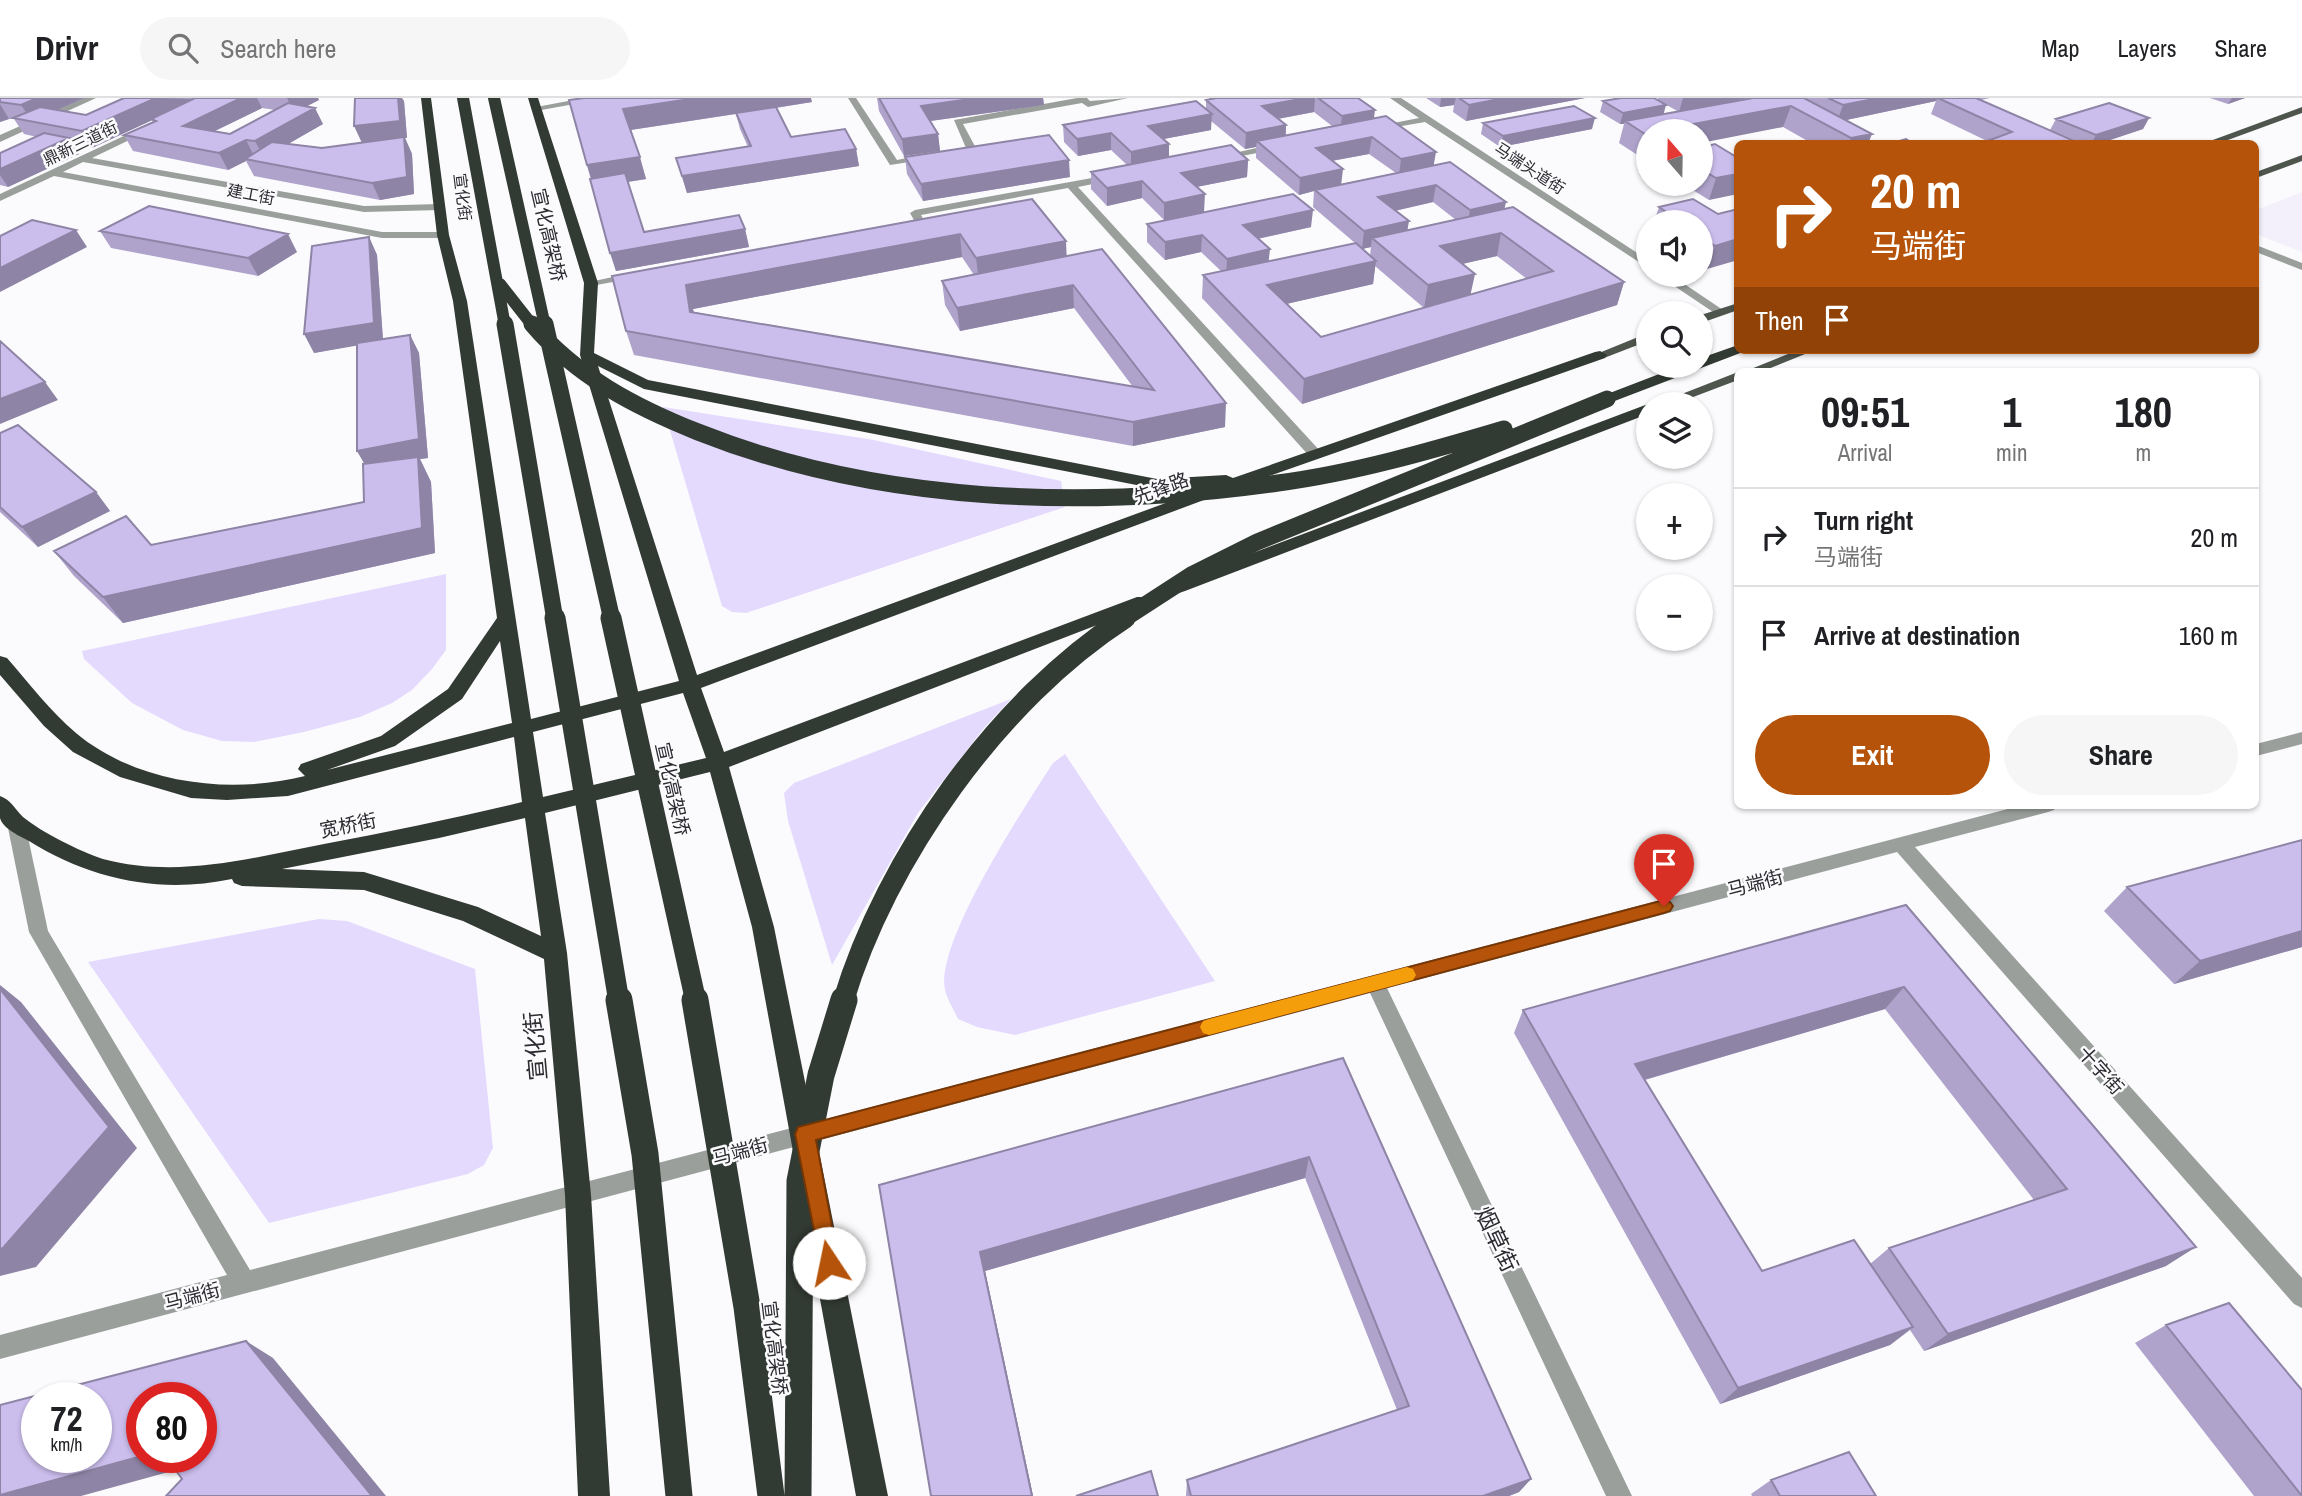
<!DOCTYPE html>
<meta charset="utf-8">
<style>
:root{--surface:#fff;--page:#f6f6f6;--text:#202124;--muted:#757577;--line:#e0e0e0;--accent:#b45309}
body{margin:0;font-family:"Archivo Narrow","Noto Sans SC",sans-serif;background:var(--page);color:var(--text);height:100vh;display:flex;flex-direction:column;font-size:26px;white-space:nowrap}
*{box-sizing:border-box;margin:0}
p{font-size:23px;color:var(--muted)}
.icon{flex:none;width:38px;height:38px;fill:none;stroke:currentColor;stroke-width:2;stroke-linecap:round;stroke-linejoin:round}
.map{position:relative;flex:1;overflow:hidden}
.sheet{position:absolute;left:1734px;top:270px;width:525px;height:441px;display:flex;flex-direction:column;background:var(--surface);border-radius:10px;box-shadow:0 2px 5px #0004}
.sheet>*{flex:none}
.top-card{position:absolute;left:1734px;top:42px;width:525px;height:214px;border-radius:10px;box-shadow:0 2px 5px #0004;background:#b45309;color:#fff;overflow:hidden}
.needle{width:46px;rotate:340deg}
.controls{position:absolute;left:1636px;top:21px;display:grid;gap:14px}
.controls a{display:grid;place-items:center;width:77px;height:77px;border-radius:50%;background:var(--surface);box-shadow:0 2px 5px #0004;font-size:35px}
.speed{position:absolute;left:21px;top:1284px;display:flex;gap:14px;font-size:35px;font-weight:700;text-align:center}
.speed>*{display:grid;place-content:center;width:91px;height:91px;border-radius:50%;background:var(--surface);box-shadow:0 2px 5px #0004;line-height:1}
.speed small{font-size:18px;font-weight:400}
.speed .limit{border:10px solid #d22;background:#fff;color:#111}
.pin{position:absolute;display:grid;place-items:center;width:60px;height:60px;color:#fff;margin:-72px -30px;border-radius:50% 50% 50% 0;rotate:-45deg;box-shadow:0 0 7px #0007}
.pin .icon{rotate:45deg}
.me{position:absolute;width:77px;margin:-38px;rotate:349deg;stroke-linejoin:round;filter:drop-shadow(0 0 5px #0008)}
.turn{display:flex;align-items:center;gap:24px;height:147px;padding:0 21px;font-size:32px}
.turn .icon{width:91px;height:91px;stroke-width:2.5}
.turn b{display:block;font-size:49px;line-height:60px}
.then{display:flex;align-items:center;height:66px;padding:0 21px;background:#0003;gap:14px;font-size:26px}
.eta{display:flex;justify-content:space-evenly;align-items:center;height:119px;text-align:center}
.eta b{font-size:42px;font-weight:800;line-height:49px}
.action{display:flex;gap:14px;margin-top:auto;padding:14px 21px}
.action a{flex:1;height:80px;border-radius:42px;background:var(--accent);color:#fff;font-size:28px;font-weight:800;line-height:80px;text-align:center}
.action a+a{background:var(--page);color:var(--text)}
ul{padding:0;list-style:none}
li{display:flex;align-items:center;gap:21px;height:98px;padding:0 21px;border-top:2px solid var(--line)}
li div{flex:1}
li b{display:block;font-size:26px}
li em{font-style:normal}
header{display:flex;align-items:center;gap:42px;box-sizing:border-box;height:98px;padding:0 35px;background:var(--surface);border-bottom:2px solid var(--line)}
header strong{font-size:33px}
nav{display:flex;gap:38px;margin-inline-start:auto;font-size:24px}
.search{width:490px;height:63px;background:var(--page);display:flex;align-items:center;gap:18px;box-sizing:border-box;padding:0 24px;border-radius:38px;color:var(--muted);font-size:26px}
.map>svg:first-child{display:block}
</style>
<header>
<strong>Drivr</strong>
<div class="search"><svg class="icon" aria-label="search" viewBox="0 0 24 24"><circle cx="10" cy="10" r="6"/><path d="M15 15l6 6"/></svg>Search here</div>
<nav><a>Map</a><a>Layers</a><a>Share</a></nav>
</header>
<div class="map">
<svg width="2302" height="1398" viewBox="0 0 2302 1398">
<rect width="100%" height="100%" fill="#fbfbfd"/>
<path fill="#f3f0fc" d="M2302,94v60l-46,-18v-24z"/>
<path fill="#e4dafe" d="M663,309l211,33 187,41 4,26 -319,106 -14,-1 -10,-6z
M446,476v76l-14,19 -20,21 -20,13 -32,14 -56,15 -50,10 -32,-1 -39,-11 -51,-27 -48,-44 -2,-8z
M1011,601l-27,29 -66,85 -86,152 -44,-144 -4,-28 10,-10z
M1065,656l150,227 -200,54 -38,-8 -19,-8c-4,-9 -11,-20 -13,-29 -10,-48 81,-185 108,-227z
M319,821l28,2 128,48 18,179 -9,17 -16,9 -199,49 -181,-261z"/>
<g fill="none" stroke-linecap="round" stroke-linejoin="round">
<path fill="#9a9f9b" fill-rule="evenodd" d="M83,0h13l-96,44v-7z
M584,0h23l-71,13 -5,-3z
M848,0h8l41,62 29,-6 3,1v4l-39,6z
M1077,0h10l3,3 38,-3 -40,9 -6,-4 -119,21 14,26 -23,6 -5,-3 17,-5 -12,-28z
M1390,0h11l247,162v8l-223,-146 -52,9v-4l46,-9z
M145,28l3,1v4l-56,27 272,48 76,-2 5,3 -5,3 -76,2 -281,-50 -20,10 319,60h61l5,3 -5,3h-61l-328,-62 -54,25v-7z
M1279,45l3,1v4l-65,13 -5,-3z
M1114,76l4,1v4l-40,8 243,265v6h-10l-243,-270 -147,27 5,9 -1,2 -20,4 -5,-3 15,-5 -5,-9 5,-3z
M2256,147l46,18v7l-46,-18z
M636,174l4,1v4l-49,9 -6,-3z
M1658,177h13l55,37 -10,2z
M2302,634v12l-46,12v-12z
M2023,707h34l-3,5 -6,2 -133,35 387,431v30l-8,-4 -397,-452 -510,136 245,508h-26l-236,-503 -1370,366v-24l227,-60 -198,-343 -22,-109 3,-5h12l3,5 23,108 202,339z"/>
<path fill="#4d554d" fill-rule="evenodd" d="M2302,9v6l-85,31h-15z
M2302,57v6l-46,17v-6z
M1738,205v7l-37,13v-8z
M1648,235v8l-44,17 -10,-3z
M1798,252h17l-52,21h-17z
M1738,274v8l-58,22 -5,1 -6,-4z"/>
<path fill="#323b33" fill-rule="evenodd" d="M421,0h10l18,137 18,66 64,418 148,-38 -99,-326 4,-72 -56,-185h10l60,185 -4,70 54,27 509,99 69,-4 7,3 362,-126 5,-1 7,4 -2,3 -353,124 -551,206 23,64 413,-155h12l3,4 -3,4 -420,162 45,160 114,569h-32l-104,-569 -42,-155 -165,41 22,140 24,242 19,301h-32l-13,-301 -21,-236 -81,-38 -99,-31 -122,-4 -8,-3 -2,-4c-72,15 -140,1 -203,-38 -9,-5 -26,-12 -29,-23 0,-6 0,-16 0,-22 11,4 15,13 23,21 18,15 58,35 80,42 75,20 148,-1 221,-15 67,-13 133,-26 198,-42l-8,-65 -226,59 -61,4 -36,-2 -71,-21 -47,-25 -29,-26 -44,-51v-19l7,2c22,25 43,53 69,75 61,51 154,62 229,43l-7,-7 3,-5 80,-28 67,-47 49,-71 -44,-317 -16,-66zM598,268l46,23 513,100 55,-3 -515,189zM500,543l12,82 -185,47 68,-24 67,-47zM683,595l23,65 -163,39 -10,-65zM525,720l16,118 -63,-29 -114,-35 -82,-3 157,-31z
M1738,247v5h7l-2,2 -131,50 -5,2 -8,-5 3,-3 78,-30h21v-8z
M1675,296l5,2 3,3 -3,3 -27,2z
M1648,306v10l-463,177 -6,2 -9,-6 3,-4z"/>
<path stroke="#323b33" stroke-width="12" d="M463,0l42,228
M494,0l51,228
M500,186l33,42"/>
<path stroke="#323b33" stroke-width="17" d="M505,226l50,296
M532,226c44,52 103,83 166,108 181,72 388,78 580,51 76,-10 152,-32 226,-54
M545,226l67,296
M1122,522l71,-46 64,-32 350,-143"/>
<path stroke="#323b33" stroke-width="21" d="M555,520l64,384
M611,520l85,384
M843,904c43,-144 155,-302 282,-384"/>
<path stroke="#323b33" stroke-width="27" d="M619,902l26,154 34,342
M695,902l52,307 24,189
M798,1398l2,-315 21,-106 23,-75"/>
</g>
<path fill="#afa3cb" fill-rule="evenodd" d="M0,0h84l-27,12 29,5 38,-17h194l1,2 -13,6 17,18 -36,20 35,4 40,-5 42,-42 3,37h-2l7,16 2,40 -34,6 -126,-24 -8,-15 -18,9 -95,-19 -9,-16 29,-13 -1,-2 -60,28 -20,-4 7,10 -71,33 -8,-2v-32l37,-16 -13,-3 -10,-15h-5l-9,3zM262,10l13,2 -45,24 -15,-3z
M877,0h166l1,7 -114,16 8,13 2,17 -36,5 -25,-45z
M1216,0h142l16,21 59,47 191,116 -7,23 -315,99 -100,-106 1,-23 18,-4 -20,-19 -36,8 -18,-18v-18l164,3 -53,12 11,22 101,-5 1,-9 -9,2 -49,-42 1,-16 -15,4 -43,-37v-11l-11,2 -34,-28v9l-48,9 6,18 79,3 -1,17 -51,10 8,25 -40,8 -22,-22 -35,8 -16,-17v-17l36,-7 -16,-15 -33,6 -14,-14 -1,-17 143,-16v-9zM1314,14l18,14 -46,9v-10l-8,-6zM1369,56l27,19 -55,11 -9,-23zM1433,104l23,18 -49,10 -12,-19zM1497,158l30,23 -56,16 -9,-31zM1375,168l49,42 -103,29 -35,-33 87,-20z
M1426,0h159l-119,23 -13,-9 1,-7 -14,2z
M1658,0h90l-62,12 67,-12h237l-9,2 91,40 -85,1 -56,-27 5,-13 -90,19 22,24h-55l-30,-17 -135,4v31l-29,-19 5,-19h-4l-20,-12 3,-11 60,13 16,-2 -21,-12z
M2210,0h35l-17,6z
M569,2l243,2 -36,6 15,29 65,12 3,17 -172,27 -11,-35 72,-11 -8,-18 -4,-15 -105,16 15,49 -18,3 16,50 101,-3 4,18 -133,24z
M2149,20l-6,11 -45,15h-14l-34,-14 6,-11z
M1483,25l109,6 -92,18 -19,-13z
M1701,47l37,13 -29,42 -26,-16h18z
M905,59l165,20 -147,24 -16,-27z
M1032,101l35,57 158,171 -92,19 -499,-91 -8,-24 -14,-55zM962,159l12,18 -32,6 3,24 15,26 114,-23 59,79 -439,-75 -1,-3z
M1659,109l59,7 20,-5 -31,60 -6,-4v-43h-47z
M100,133l197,21 -39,24 -147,-28z
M369,139l8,18 6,84 27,-4 9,18 9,105 -8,1 11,23 4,71 -312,70 -49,-47 -20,-25 97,-6 213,-43 1,-38 -8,-13v-106l-43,8z
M0,335l96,59 14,19 -72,36 -38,-35z
M2302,742v107l-128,37 -70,-73 23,-24z
M1906,807l260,361 -242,85 -14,-21 -20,15 -170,59 -206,-371 9,-23zM1885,911l149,191 -145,48 -19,16 -108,7 -117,-191z
M1343,960l188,421 -12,13 -10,4h-323l1,-16 210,-70 -92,-232 -320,93 48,225h-102l-52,-311z
M2166,1227l136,171h-48l-119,-153z
M1771,1382l105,16h-124l-1,-2z"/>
<path fill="#8e84a5" d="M37,0h47l-52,23 -11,-16z
M156,0l42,1 -106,49 -10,-17z
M241,0h16l5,10 -70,34 -9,-16z
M287,0h31l1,2 -25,13z
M398,0h4l2,3 3,37h-2l7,16 2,40 -34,6 -8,-17 -10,-40 -8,-17z
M697,0h114l1,4 -182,28 -7,-21z
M977,0h66l1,7 -121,17 -2,-16z
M1306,0h9l-1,14 -53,10 1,-16z
M1441,0h15l-2,7 -14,2z
M1504,0h81l-119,23 3,-16z
M1683,0h65l-69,14z
M1879,0h59l-2,3 -99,21 6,-17z
M2232,0h13l-17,6z
M0,6l9,15 -9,3z
M1666,7l-3,11 -38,5 -1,3h-4l3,-11z
M1791,8l-8,21 -82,16v-12h-30l1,-3z
M315,10l8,16 -59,34 -9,-17z
M1375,12l-2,16 -33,6 2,-16z
M1212,16l-1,16 -63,12v-16z
M1595,20l-3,11 -92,18 3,-11z
M2149,20l-6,11 -45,15h-7l5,-9z
M1286,27l-1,17 -28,-1 -1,6 -11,2 1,-16z
M1111,35v17l-33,6 -1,-17z
M938,36l2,17 -36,5 -2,-17z
M1872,36l-4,10h-19l2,-6z
M1372,39l-3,17 -55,10 2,-16z
M69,40l10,16 -71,33 -8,-12v-6z
M246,42l8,16 -9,3 1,2 -18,9 -9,-17z
M1169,46v17l-38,8v-17z
M856,51l3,17 -172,27 -5,-17z
M1436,54l-3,17 -34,7 2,-17z
M640,59l6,22 -52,8 -7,-22z
M1069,62l1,17 -147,24 -2,-17z
M1248,62l-1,17 -66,13v-17z
M1343,71l-2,17 -26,4 -1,1 -15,4 1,-17z
M1738,76v20l-29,6 7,-22z
M1142,83v17l-35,8v-18z
M1436,87l-3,17 -57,13 2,-18z
M1205,96l-1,18 -40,8v-17z
M1506,104l-4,18 -35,7 3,-17z
M1313,112l-2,17 -69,15 1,-17z
M1409,123l-3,18 -34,-1 -1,9 -9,2 2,-18z
M745,131l4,18 -133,24 -6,-18z
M76,132l11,17 -87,45v-24z
M1501,135l-4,23 -61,14 4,-24z
M288,136l9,18 -39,24 -10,-18z
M960,136l2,23 -269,52 4,27 -7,-24 -4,-27z
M1202,137l-1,17 -36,8v-18z
M369,139l8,18 6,86 -69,12 -10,-19z
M1738,141v21l-31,9 8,-23z
M1066,143l1,23 -88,18 -3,-24z
M1270,151l-2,18 -42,9 1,-17z
M1376,163l-3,23 -108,25 2,-24z
M1475,176l-5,23 -46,11 4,-23z
M1624,184l-7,23 -315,99 2,-25z
M1073,187l1,23 -114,23 -3,-23z
M410,237l9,18 9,105 -8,1 11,23 4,71 -312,70 -20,-26 319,-69 -54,-58 -11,-19z
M45,284l13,18 -58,24v-25z
M1226,305l-1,24 -92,19v-24z
M96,394l14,19 -72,36 -16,-20z
M2302,833v16l-128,37 26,-23z
M0,887l21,17 116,146 -101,119 -36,9z
M1904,889l-19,22 -262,77 12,-22z
M1309,1059l-4,21 -320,93 48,225h-1l-52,-244z
M2196,1149l-30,19 -242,85 24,-17z
M1913,1229l-23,18 -170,59 18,-16z
M246,1243l27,17 113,138h-14z
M142,1358v2h37l15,7 -113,31h-81v-1z
M1531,1381l-12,13 -10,4h-26z"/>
<path fill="#cbbdec" stroke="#8e84a5" stroke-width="2" fill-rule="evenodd" d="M0,0h37l-16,7 -21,-3z
M124,0h32l-74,33 -69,-13 27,-11 46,8z
M195,0h46l-58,28 47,8 58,-31 27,5 -60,33 -9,-1 -27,13 -95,-18 32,-14 -5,-2z
M355,0h43l2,23 -46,5z
M584,0h113l-74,11 17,48 -53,8 -18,-65z
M879,0h98l-56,8 17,28 -36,5z
M1216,0h90l-44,8 24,19 -40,8 -40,-33z
M1318,0h40l17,12 -33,6z
M1459,0h45l-35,7z
M1621,0h33l12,7 -43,8 -20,-12z
M1753,0h51l68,36 -21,4 -60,-32 -119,22 6,3h-30v5l-23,-15z
M1828,0h51l-36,7z
M1938,0h38l96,42 -9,4h-84l33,-12z
M1196,3l16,13 -64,12 21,18 -38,8 -20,-19 -34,6 -14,-14z
M2109,5l40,15 -53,17 -40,-16z
M1574,8l21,12 -92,18 -20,-13z
M776,9l15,30 54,-8 11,20 -174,27 -6,-18 75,-12 -15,-33z
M1386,18l50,36 -35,7 -29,-22 -56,11 27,21 -43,9 -43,-37z
M44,35l25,5 -69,31v-16z
M1049,37l20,25 -148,24 -16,-27z
M404,39l3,40 -35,6 -127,-24 27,-17 50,6z
M1906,41l8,5h-25z
M1715,46l23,14v16l-22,4 -15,-9v-24l3,2z
M1231,47l17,15 -67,13 24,21 -41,9 -22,-22 -35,7 -16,-16z
M1450,64l56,40 -36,8 -34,-25 -58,12 31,24 -45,10 -49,-41z
M625,75l19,59 95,-17 6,14 -135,24 -20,-74z
M1293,96l20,16 -70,15 27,24 -43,10 -25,-24 -37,7 -18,-18z
M1032,101l34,42 -90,17 -16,-24 -274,51 4,27 464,78 -81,-105 -116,23 -15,-27 160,-32 124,154 -93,19 -507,-91 -14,-55z
M1693,101l25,15 20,-5v30l-23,7 -14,-10v-14h-20l-22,-15z
M149,108l139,28 -40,24 -148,-27z
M1513,109l111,75 -320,97 -101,-104 153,-32 20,18 -109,24 54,52 232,-66 -52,-38 -61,13 35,28 -47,11 -56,-47z
M32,122l44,10 -76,38v-32z
M369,139l5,86 -70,11 8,-88z
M410,237l9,104 -62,12v-108z
M0,243l45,41 -45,17z
M18,327l78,67 -74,35 -22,-20v-74z
M418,359l4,71 -319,69 -49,-46 72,-35 25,29 213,-43 -1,-38z
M2302,742v91l-102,30 -73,-74z
M1906,807l290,342 -248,87 -59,-86 178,-59 -163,-202 -269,77 127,207 92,-31 59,87 -175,61 -215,-378z
M0,891l109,138 -106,121 -3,1z
M1343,960l188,421 -48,17h-292l-4,-16 222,-74 -100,-249 -329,95 52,244h-101l-52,-311z
M2229,1205l73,87v106l-136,-171z
M246,1243l126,155h-206l16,-17 -15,-21h34v-60h-59v58l-142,39v-90zM37,1300h59v60h-59z
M1849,1354l27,44h-96l-9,-16z
M1151,1373l7,25h-82z"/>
<path fill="#b45309" stroke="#753606" stroke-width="2" d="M1664,802l6,2 3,4 -3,5 -6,2 -848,227 23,123 -3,8 -7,3 -7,-3 -27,-137 3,-7z"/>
<path fill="#f59e0b" d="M1407,869l6,2 3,6 -3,5 -6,2 -198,53 -6,-2 -3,-6 3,-6 6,-2z"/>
<g text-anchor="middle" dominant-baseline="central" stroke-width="5" stroke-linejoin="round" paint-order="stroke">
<g font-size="16" fill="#2c2b30" stroke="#fbfbfd">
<text transform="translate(80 45) rotate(-26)">鼎新三道街</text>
<text transform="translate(1530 70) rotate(33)">马端头道街</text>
<text transform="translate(251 96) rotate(11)">建工街</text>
<text transform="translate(463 99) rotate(83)">宣化街</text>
</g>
<g font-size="19" fill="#2c2b30" stroke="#fbfbfd">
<text transform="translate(549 137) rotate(77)">宣化高架桥</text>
<text transform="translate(1161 390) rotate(-20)">先锋路</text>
<text transform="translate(673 691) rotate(77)">宣化高架桥</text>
<text transform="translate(348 727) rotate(-11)">宽桥街</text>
<text transform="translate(1755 785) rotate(-15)">马端街</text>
<text transform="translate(2101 972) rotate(48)">十字街</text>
<text transform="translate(740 1053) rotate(-15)">马端街</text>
<text transform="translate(192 1198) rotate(-15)">马端街</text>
<text transform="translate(775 1250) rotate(83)">宣化高架桥</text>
</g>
<g font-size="23" fill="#2c2b30" stroke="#fbfbfd">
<text transform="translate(535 948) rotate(-95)">宣化街</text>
<text transform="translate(1497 1141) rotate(65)">烟草街</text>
</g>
</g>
</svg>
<div class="controls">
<a><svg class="needle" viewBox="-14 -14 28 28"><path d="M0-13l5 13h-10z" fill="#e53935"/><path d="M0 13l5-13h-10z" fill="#757577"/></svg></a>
<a><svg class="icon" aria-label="sound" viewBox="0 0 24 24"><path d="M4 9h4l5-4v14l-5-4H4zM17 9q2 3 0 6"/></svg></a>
<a><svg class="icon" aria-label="search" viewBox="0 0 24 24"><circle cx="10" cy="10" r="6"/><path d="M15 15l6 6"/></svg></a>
<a><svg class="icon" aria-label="layers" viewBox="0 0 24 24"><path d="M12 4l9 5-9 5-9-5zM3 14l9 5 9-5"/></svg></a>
<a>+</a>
<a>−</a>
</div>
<div class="speed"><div>72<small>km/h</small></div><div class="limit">80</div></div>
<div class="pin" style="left:1664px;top:808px;background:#d93025"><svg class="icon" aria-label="arrive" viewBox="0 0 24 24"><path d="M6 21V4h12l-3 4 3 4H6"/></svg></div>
<svg class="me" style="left:829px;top:1165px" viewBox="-20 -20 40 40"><circle r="19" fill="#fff"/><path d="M0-13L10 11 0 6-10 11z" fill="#b45309"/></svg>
<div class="top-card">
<div class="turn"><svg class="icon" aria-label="right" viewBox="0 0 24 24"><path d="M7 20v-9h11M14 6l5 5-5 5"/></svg><div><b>20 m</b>马端街</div></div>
<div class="then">Then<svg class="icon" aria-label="arrive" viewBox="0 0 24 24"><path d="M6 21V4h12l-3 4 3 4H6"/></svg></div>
</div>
<section class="sheet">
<div class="eta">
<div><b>09:51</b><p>Arrival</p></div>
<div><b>1</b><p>min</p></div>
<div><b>180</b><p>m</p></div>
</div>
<ul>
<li><svg class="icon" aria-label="right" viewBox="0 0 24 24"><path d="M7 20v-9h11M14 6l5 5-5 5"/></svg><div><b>Turn right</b><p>马端街</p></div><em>20 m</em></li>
<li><svg class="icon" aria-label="arrive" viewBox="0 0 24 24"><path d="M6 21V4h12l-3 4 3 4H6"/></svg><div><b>Arrive at destination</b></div><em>160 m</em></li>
</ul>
<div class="action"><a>Exit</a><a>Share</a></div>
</section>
</div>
